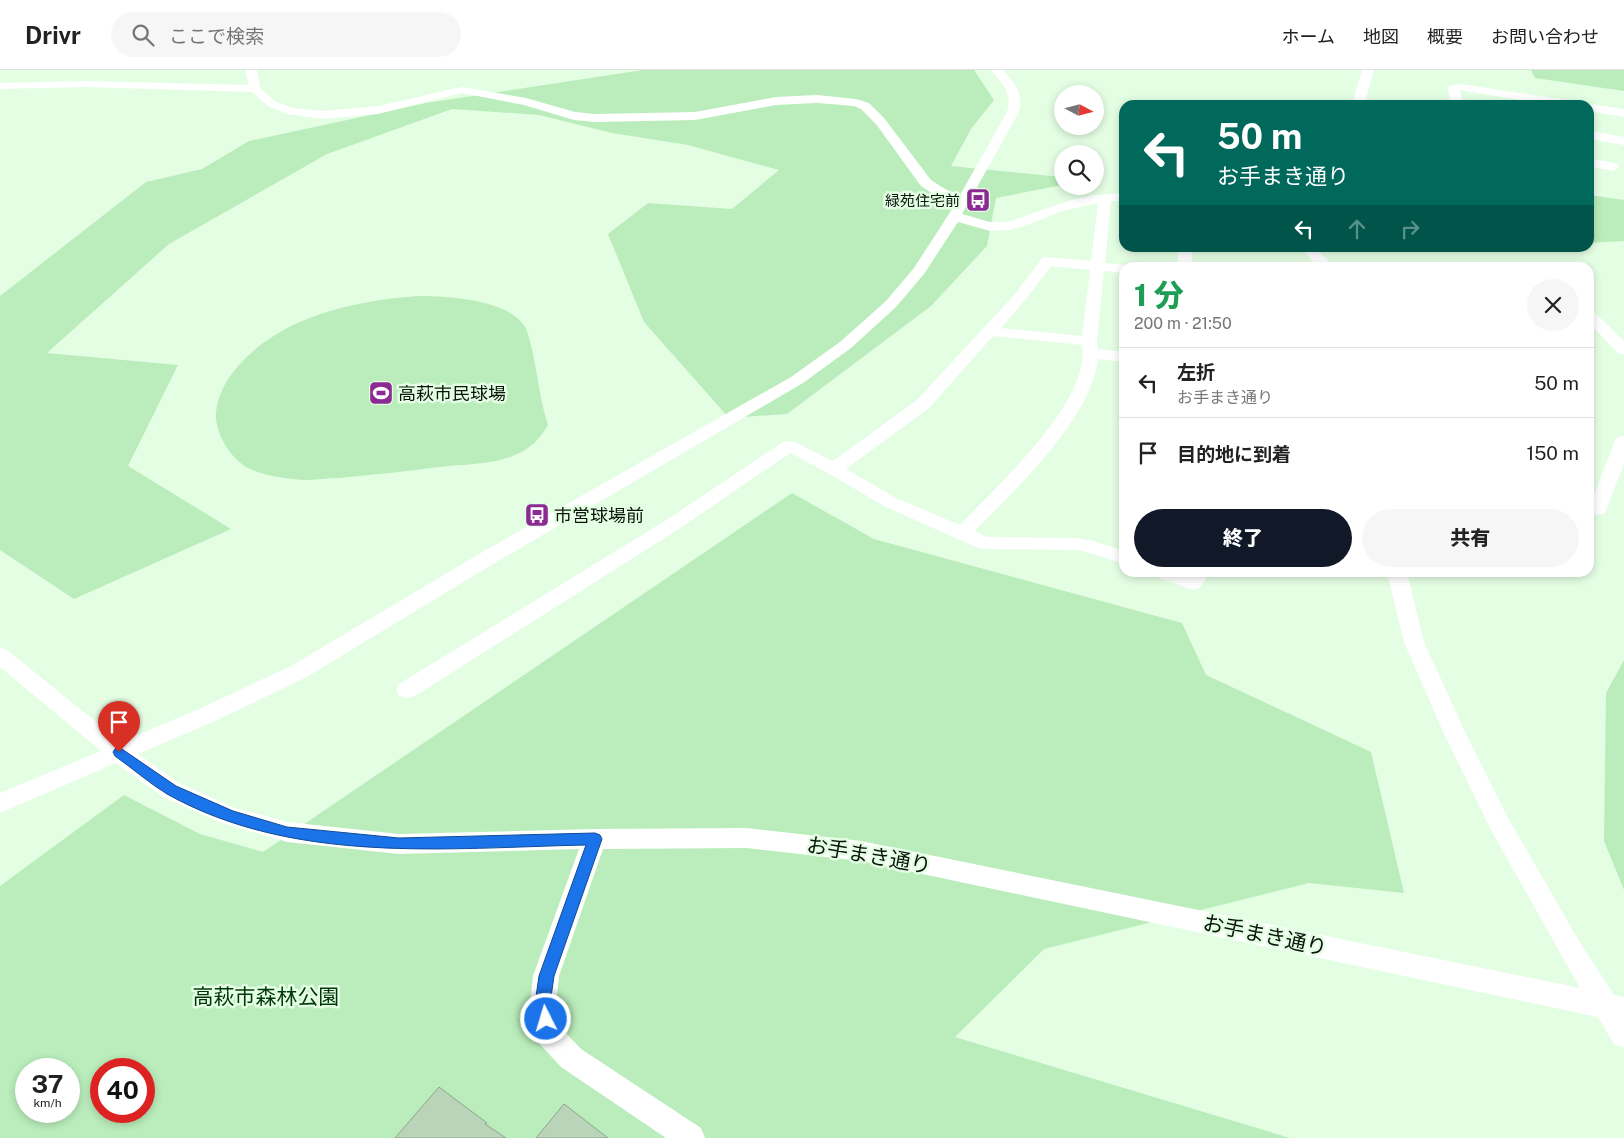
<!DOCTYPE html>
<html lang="ja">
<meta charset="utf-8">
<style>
:root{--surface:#fff;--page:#f6f6f6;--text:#222;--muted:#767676;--line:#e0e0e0;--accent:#111827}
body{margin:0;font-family:"Public Sans","Noto Sans JP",sans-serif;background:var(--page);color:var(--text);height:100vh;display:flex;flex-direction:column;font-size:19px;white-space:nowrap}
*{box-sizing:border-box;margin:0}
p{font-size:16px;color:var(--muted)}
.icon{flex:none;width:28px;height:28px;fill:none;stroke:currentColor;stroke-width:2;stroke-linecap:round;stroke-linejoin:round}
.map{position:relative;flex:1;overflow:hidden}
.details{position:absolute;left:1119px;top:192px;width:475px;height:315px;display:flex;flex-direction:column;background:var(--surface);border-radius:15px;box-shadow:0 2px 8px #0003}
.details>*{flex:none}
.top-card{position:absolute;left:1119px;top:30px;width:475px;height:152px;border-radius:15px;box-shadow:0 2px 8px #0003;background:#00695c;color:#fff;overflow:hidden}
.needle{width:32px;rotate:97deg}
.buttons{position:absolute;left:1054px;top:15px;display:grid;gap:10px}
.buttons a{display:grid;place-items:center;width:50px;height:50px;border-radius:50%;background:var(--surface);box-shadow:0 2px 8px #0003;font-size:25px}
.speed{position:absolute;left:15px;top:988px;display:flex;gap:10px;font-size:25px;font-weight:700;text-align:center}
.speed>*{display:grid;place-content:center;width:65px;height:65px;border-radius:50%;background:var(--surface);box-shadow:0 2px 8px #0003;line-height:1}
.speed small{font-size:12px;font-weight:400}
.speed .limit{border:8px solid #d22;background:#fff;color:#111}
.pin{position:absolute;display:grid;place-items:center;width:42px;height:42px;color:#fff;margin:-51px -21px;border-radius:50% 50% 50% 0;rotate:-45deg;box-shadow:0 0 5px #0007}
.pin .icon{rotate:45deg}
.me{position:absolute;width:55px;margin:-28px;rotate:355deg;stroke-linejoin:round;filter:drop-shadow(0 0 4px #0008)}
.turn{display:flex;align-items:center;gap:18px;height:105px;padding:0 15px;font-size:22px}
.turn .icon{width:65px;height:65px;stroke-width:2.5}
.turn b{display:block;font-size:35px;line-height:42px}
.lanes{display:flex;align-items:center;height:48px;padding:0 15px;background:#0003;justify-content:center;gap:25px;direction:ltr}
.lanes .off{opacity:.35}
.round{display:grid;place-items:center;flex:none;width:52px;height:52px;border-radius:26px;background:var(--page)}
.summary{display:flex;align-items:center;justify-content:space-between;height:85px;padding:0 15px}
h1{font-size:30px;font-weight:800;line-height:38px;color:#1e9e55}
.primary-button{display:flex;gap:10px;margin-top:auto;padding:10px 15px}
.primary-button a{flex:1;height:58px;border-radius:30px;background:var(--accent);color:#fff;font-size:20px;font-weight:800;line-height:58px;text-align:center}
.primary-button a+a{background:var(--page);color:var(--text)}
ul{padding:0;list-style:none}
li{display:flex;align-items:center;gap:15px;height:70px;padding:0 15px;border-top:1px solid var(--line)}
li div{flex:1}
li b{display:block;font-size:19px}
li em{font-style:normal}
header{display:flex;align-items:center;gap:30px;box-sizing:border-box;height:70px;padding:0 25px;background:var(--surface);border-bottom:1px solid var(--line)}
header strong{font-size:24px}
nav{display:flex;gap:28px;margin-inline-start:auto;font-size:18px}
.search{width:350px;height:45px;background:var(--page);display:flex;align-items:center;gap:12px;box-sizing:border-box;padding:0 18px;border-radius:28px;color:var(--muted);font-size:19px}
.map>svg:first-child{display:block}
</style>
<header>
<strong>Drivr</strong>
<div class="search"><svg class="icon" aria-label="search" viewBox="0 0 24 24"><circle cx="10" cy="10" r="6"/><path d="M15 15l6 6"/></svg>ここで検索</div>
<nav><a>ホーム</a><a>地図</a><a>概要</a><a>お問い合わせ</a></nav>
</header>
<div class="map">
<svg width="1624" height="1068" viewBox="0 0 1624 1068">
<rect width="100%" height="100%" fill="#e4fee4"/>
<path fill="#baedbb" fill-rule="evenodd" d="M643,0h331l20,30 -23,29 -20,37 111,11v8l-66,13 -9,48 -56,60 -144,108 -58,4 -85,-96 -36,-88 40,-31 84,6 47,-39 -91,-25 -76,-12 -73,-18 -87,-6 -125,45 -158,90 -122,109 131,12 -50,101 103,63 -157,70 -74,-49v-254l146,-114 56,-13 47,-28 177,-38z
M1531,0h93v21l-89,-13z
M1589,125l35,5v41l-35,2z
M417,226c28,0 98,3 110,35 10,30 11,64 21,94 -8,14 -18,24 -33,30 -22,10 -51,9 -75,12 -33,4 -67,8 -101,11 -11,0 -23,2 -34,2 -17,-1 -45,-5 -59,-13 -17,-11 -31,-34 -30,-54 1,-14 7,-27 15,-38 42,-57 120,-74 186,-79z
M792,423l82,46 308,84 24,52 165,77 33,141 -95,-10 -265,66 -89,88 335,101h-1290v-252l124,-91 76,39 63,18zM26,999h43v42h-43zM101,999h43v42h-43z
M1624,590v230l-20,-49 2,-148z"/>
<path fill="#bad4ba" stroke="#8ca58d" d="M439,1017l48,36 -2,1 21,14h-111z
M564,1034l44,34h-72z"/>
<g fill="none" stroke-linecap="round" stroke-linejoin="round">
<path fill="#fff" fill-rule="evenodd" d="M245,0h12l3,18 16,14 17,6 30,3 55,-5 84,-19 64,11 49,14 20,2 100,-2 81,-15 41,-2 39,4 13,4 15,15 47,62 14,9 15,6 47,-83c6,-20 -5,-28 -16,-42h12c12,13 21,24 16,42l-57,102 28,8h18l63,-22 25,-5 28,-2v8h-13l-6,62 19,2 6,3h-6v5l-20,-2 -7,70 1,8 26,3v10l-26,-3c-8,62 -81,128 -123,172l12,6 89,1 17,3 31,10v13l-34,-11 -14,-3 -91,-1 -7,-1 -94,-42 -56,-33 -38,-20 -108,74 -267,169 -8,2 -8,-2 -3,-6 3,-6 269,-165 115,-77 6,-1 6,1 38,19 84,-61 99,-107 26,-35 5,-1 44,4 7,-58 -36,8 -37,15 -17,4 -18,1 -32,-9 -34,52 -28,33 -45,41 -48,35 -310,181 -188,114 -90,43 -77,33 41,29 56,25 52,14 112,12 196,-5 152,-1 114,13 719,147 -89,-158 -47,-96 -40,-92 -17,-70h20l17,70 42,92 41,82 72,125 35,54 10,2v51l-10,-4 -16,-27 -737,-156 -114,-13 -144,1 -44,127 -3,28 5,24 20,21 120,79 4,10h-39l-105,-71 -22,-24 -4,-9 -5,-30 3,-28 46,-127 -180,5 -112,-12 -65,-19 -59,-26 -47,-34 -116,50v-20l101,-42 -101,-84v-20l7,3 114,92 78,-33 92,-43 188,-112 312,-177 49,-35 46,-41 28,-33 42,-65 -21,-8 -14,-9 -45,-62 -15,-15 -7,-3 -37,-3 -41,2 -81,15 -100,2 -21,-2 -50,-15 -62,-12 -84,21 -55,5 -36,-5 -19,-8 -16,-14 -166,-5 -86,2v-6l86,-2 163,4zM1051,196l39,4 -8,66 -81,-8 25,-29zM993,266l89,9c9,58 -85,140 -122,180l-64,-27 -50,-29 83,-61z
M1362,0h12l-10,35h-12z
M1460,14l113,17 6,4h-28l-91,-15 3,15h-12l-3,-17 2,-2z
M1589,34l35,5v8l-35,-6v-6h-2z
M1589,61l35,6v8l-35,-6z
M1589,88l29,6 1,3 -6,4 -24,-5z
M1178,178h14v20h-14z
M1301,178h15l19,20h-16z
M1589,240l5,2 30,29v14l-6,-2 -29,-30z
M1624,366v28l-18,46 -2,4 -15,1v-12h2l24,-62 3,-4z
M1155,502l34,2 21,-2 -10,16 -7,2 -36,-13z"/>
</g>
<path fill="#1a73e8" stroke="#114b97" d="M119,677l57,39 57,25 54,16 112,11 196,-5 5,2 2,4 -48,137 -4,28 4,15 -2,5 -6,2 -5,-2 -6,-20 4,-28 47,-131c-140,3 -292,20 -419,-51 -18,-11 -35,-26 -52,-38l-2,-4 2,-3z"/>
<defs>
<symbol id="bus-square" viewBox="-11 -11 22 22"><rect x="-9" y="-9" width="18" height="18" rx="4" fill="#8c2a93" stroke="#e4fee4"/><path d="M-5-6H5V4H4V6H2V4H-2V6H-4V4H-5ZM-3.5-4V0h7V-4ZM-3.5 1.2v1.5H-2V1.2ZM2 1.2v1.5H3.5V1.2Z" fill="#fff"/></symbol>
<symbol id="stadium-square" viewBox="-11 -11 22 22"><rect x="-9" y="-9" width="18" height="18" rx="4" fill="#8c2a93" stroke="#e4fee4"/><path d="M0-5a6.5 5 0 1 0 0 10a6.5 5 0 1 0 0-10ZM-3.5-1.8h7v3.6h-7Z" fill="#fff"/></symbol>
</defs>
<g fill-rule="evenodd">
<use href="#bus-square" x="964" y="116" width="28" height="28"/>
<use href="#stadium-square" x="367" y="309" width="28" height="28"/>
<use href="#bus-square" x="523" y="431" width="28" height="28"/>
</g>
<g text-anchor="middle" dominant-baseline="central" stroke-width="5" stroke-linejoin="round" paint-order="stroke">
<g font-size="15" fill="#0b140b" stroke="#e4fee4" text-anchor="end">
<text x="960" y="130">緑苑住宅前</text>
</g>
<g font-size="18" fill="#0b140b" stroke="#e4fee4" text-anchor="start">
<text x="398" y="323">高萩市民球場</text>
<text x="554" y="445">市営球場前</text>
</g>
<g font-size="21" fill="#0b140b" stroke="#e4fee4">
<text transform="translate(869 785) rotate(10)">お手まき通り</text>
<text transform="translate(1265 865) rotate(12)">お手まき通り</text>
</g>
<g font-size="21" fill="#003709" stroke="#e4fee4">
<text x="266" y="926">高萩市森林公園</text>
</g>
</g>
</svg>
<div class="buttons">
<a><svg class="needle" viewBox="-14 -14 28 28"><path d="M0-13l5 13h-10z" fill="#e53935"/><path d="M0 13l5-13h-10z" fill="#767676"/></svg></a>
<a><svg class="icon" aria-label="search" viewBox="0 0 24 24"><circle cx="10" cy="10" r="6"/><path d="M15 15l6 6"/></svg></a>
</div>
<div class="speed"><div>37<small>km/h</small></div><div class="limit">40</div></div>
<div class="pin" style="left:119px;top:682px;background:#d93025"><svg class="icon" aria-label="arrive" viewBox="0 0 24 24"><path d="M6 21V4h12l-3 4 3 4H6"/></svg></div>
<svg class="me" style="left:546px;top:949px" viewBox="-20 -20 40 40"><circle r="17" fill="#1a73e8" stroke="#fff" stroke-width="3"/><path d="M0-11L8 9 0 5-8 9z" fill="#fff"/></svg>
<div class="top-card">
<div class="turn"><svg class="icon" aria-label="left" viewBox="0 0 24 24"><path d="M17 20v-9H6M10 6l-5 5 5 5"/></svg><div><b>50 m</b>お手まき通り</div></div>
<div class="lanes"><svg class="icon" aria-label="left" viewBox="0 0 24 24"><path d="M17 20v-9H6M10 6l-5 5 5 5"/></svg><svg class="icon off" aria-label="ahead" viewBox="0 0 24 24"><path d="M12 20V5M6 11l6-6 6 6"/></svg><svg class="icon off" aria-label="right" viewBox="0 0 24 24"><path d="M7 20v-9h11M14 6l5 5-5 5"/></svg></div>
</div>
<section class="details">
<div class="summary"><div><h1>1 分</h1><p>200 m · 21:50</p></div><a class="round"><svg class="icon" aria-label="close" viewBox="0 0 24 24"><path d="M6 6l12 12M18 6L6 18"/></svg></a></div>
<ul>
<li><svg class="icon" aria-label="left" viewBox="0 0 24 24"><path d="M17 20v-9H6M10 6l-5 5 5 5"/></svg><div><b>左折</b><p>お手まき通り</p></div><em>50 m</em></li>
<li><svg class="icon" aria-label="arrive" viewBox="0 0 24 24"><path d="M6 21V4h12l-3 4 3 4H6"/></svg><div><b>目的地に到着</b></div><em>150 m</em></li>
</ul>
<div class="primary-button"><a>終了</a><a>共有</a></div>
</section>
</div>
